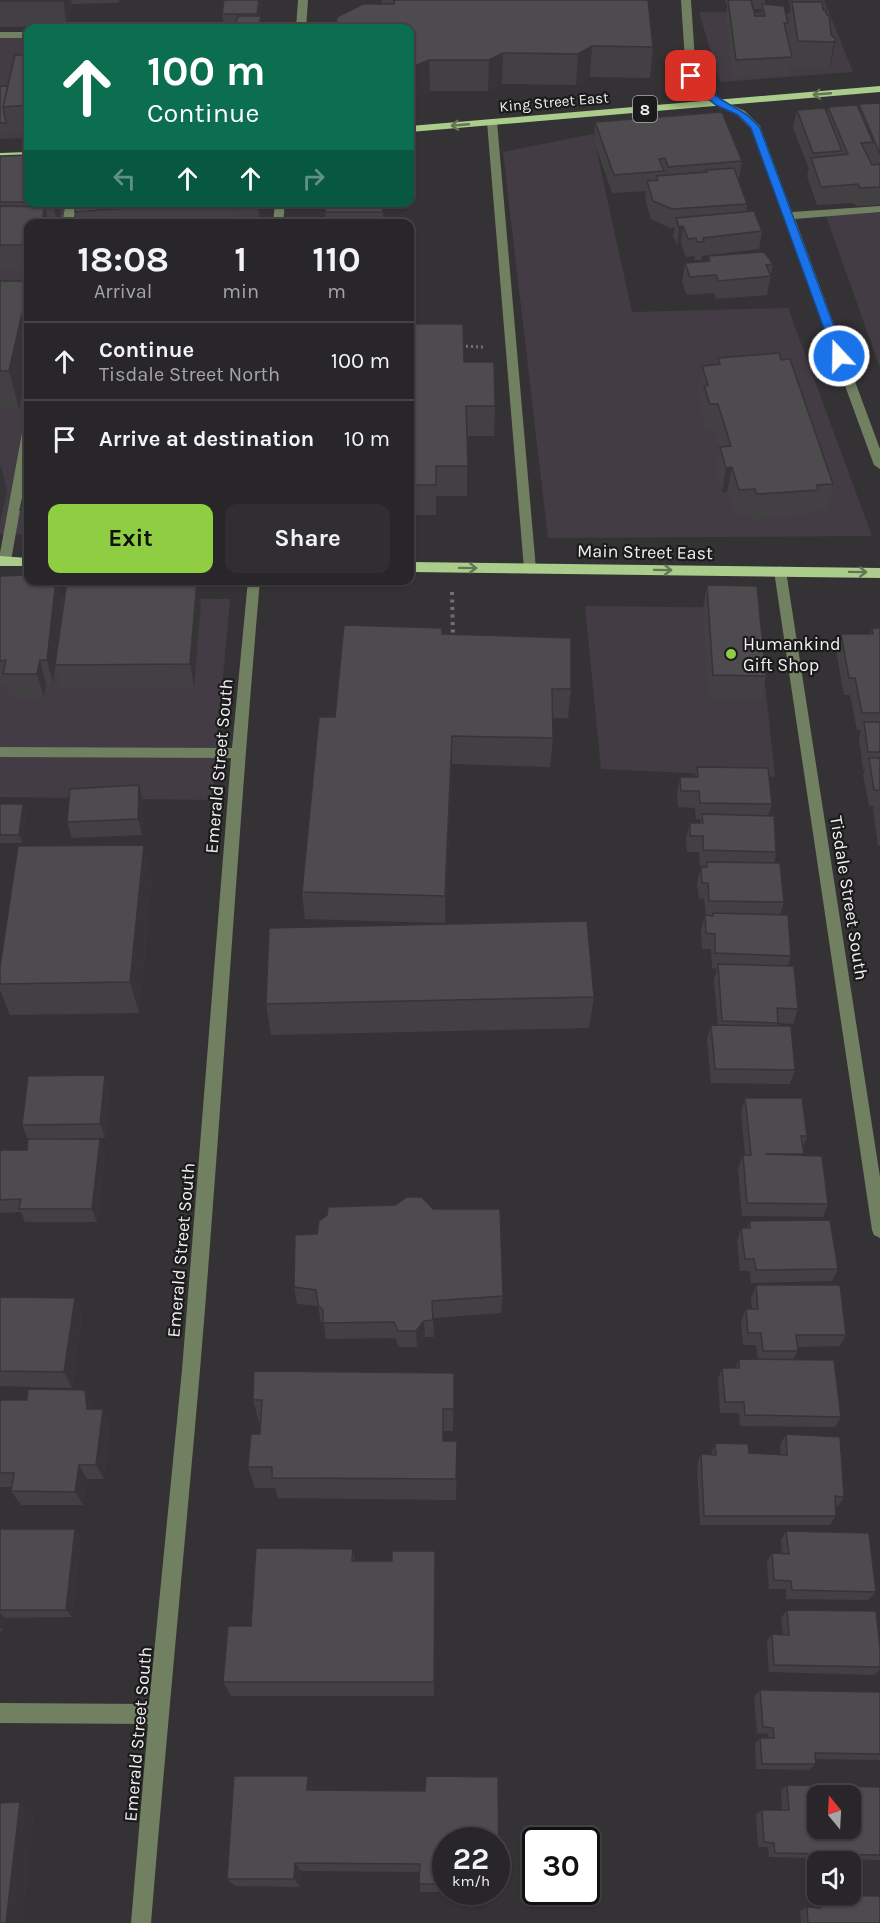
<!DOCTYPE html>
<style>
:root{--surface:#282628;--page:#302e30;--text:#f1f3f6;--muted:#a5a5a8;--line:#444345;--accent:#8fcd42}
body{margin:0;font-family:Karla,sans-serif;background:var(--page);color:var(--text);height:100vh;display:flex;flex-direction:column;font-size:22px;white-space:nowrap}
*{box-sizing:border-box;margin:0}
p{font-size:20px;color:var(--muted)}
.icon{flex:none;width:33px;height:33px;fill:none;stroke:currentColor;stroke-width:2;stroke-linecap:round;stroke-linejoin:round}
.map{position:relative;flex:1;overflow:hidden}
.sheet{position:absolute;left:24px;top:219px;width:390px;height:366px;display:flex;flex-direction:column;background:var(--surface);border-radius:12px;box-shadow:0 2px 4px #0004,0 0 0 2px var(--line)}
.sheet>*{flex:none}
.hud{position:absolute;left:24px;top:24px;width:390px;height:183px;border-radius:12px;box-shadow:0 2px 4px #0004,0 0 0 2px var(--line);background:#0b6e4f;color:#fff;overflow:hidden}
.needle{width:39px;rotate:342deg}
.tools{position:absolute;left:807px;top:1785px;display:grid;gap:12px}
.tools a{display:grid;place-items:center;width:54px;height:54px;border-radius:12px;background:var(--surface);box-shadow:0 2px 4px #0004,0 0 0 2px var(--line);font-size:30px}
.speed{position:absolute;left:432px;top:1827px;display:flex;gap:12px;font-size:30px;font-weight:700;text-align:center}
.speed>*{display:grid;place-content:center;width:78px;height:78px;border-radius:50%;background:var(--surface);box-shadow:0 2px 4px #0004,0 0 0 2px var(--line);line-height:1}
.speed small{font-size:15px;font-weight:400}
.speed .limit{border:3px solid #111;border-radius:9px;background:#fff;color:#111}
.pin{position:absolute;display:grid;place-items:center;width:51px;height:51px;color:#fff;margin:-26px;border-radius:12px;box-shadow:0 3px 9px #0006}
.me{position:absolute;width:66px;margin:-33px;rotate:339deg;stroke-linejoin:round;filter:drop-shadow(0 0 4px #0008)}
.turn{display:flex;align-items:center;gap:21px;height:126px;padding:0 24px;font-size:27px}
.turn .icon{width:78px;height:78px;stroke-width:2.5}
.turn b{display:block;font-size:42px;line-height:51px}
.lanes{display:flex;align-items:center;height:57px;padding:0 24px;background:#0003;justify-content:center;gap:30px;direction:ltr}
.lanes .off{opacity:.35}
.eta{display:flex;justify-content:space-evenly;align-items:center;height:102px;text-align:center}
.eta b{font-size:36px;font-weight:700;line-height:42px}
.primary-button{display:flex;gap:12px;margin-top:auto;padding:12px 24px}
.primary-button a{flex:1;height:69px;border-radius:12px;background:var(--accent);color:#111;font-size:24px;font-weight:700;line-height:69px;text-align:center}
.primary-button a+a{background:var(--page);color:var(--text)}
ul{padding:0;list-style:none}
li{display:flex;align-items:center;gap:18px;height:78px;padding:0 24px;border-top:2px solid var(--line)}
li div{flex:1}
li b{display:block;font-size:22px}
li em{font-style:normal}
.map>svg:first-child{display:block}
</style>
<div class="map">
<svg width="880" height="1923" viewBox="0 0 880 1923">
<rect width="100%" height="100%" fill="#353235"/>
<path fill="#433c44" d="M789,0h35l29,72 -133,10 -21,-70 92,1z
M0,37h28v101l-28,1z
M593,134l39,178 156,-4 84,228 -324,2 -45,-386z
M0,183l28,19 231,1 -1,20 -230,1v311l-28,-1z
M880,209v159l-55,-155z
M0,597l230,2 -18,201 -212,-3z
M585,606l172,2 18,169 -174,-8z"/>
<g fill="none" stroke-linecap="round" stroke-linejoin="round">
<path stroke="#716f71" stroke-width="3" stroke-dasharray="2 3" stroke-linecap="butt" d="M461,346l22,1"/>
<path stroke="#716f71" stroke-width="4" stroke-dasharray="3 4.5" stroke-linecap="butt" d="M452,592l1,47"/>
<path fill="#708061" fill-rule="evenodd" d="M298,0h10l-2,28h-10z
M681,0h10l5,76 2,4 25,21 22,10 15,15 32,86 88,-6v6l-85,7 85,230v20l-6,-4 -123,-336 -14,-14 -22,-10 -25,-21 -4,-8z
M0,32h28v6h-28z
M492,119l5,3 39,447 -6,5 -6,-5 -37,-447z
M66,202h10l-3,22h-11z
M275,202h10l-2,22h-10z
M28,429v35l-17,97 -6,5 -5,-3v-10l22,-120z
M780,566l6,5 94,606v61l-6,-3 -2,-5 -98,-659z
M248,580h12c-23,263 -38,527 -60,790 -16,184 -34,369 -49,553h-20l17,-199 -148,-1v-20l149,1 33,-334 49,-612 -231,-1v-10l232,1z"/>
<path fill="#abcd8b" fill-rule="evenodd" d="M880,86v6l-470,40v-6z
M28,152v6l-28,1v-6z
M0,556l28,2v8h-28z
M410,562l470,6v10l-470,-6z"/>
</g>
<path fill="#434044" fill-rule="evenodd" d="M0,0h119l-1,3 -46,1 -5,22 -67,1z
M262,0l-2,16 2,12h-38l-2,-14z
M382,0h266l5,47 -3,31 -60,-1 -14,8 -74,-1 -14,7h-58l-18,7h-2v-70l-28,-24z
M725,0h40v4l23,18 4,-20 31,8 8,25 5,4 -7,29 -36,-2 -6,-37v5l5,23 -3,18 -56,3 -8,-61 2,-10zM754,9h8l-1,7h-6z
M28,55v76l-28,2v-48l8,1z
M880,103v102l-24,1 -2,-3 -37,2 -10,-29 2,-7 -16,-41 4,-18 30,4 1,-7 30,2 1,-5z
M595,122l147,39 -3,18h-1l9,25 -1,8 16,19 -3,18 -57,7v4h-7l-1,-4 -8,1 -5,-13 -4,1 -4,-9 2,-9 -5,1 -19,-9 -6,-20 1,-8 -34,2 -18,-52z
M28,155v47h34l-3,22h-31v46h-28v-114z
M76,202h156l3,22h-158l-2,-12z
M383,202v19l-57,1 -1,-10z
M708,256l65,8 -6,31 -51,4 -2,-6 -27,2 -5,-13 3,-19 23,-2z
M0,281h28v84l-9,44h-19z
M410,324l54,38 31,44 -1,30h-27v60h-31v19h-26z
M718,358l115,126 -6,25 -14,1 -1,5 -60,4 -2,-5 -16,1 -7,-23 -5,1 -6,-21 4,-23 -6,-20h-8l-6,-18 1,-9 -3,-11 4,-25 15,-2z
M28,477v50h-3l-5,-17z
M0,576l63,23 -4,38 142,-34 -7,84 -133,2 -6,-22 -2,17h-7l-2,14h-34l-4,-13h-6z
M707,585l59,91 -5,24 -52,-1 -6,-90z
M872,628h8v218h-2l-5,-37 1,-3h-5l-6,-31 2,-6h-2l-4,-31 2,-8h-4l-7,-35h-6l-8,-44 5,-17h29z
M442,634l129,55 -3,29h-16l1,20 -3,29 -98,-3 -7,159 -140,-4 -3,-27 33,-175z
M697,767l75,37 -4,12 8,36 -2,11 10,39 -4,13 11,41 -3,10 10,43 -5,15 -15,-1 -1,3 18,44 -5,14 -79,-1 -4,-44 4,-14h7l-4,-45 3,-11 -5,-1 -1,-19h-9l-1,-18 4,-16h1l-2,-17 -5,1 -2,-16 4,-16h5v-1h-6l-1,-14h-12l-1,-13 4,-16h10l1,-4h-5l-1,-11 -17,-1 -1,-14 3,-16h15z
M139,785l4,17 -1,33 -70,3 -5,-16z
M0,804l26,8 -4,31h-22z
M152,878l-13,135 -129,2 -10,-25v-23z
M594,997l-5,31 -318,7 -5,-31z
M105,1075l5,14 -5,49 -67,1 67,13 -8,70h-72l-4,-10 -21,1v-63h27l1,-11 -6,-14z
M745,1098l62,38 -4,11v9l25,48 -5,13 -81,-1 -4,-47 5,-14h2l-4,-43z
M327,1215l176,81 -2,17 -68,5 1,19h-9l-8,10h-18l-4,-9 -69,1 -2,-14 -3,-3 -3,-16 -21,-2 -3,-17z
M750,1221l88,48 -6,12 -81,2 -1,-12h-10l-3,-30 4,-13h6z
M756,1285l90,50 -6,11 -43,1 1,4 -5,9 48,57 -6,10 -95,-1 -1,-13h-19l-2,-34 4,-11h13l4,-9 19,1 -2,-15h-13l-2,-24 5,-12h6l-1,-11z
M0,1297l75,1 7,17 -10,73 -72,-2z
M454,1373l-1,58h-10v10h14l-1,59 -178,-2 -3,-10h-20l-7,-21 12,-33 1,-12h-2l-6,-22z
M85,1390l8,15v4l17,15 -6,55h-17l-4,26h-62l-10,-14 1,-4h-12v-87h27z
M786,1434l58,63 -6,9h-2v10l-6,9h-130l-3,-61 4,-10 10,1 4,-12 34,10 32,2 -1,-10z
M0,1529l81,9 -9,79 -67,1 -2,13h-3z
M786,1531l90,61 -8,8 -82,-1v-10h-17l-2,-27 5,-9 10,1 -1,-14z
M353,1549l2,12h37l43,-10 -1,145h-203l-8,-14 28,-56z
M787,1610l93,38v21l-5,6 -106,-3 -2,-31 5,-7h11l-2,-16z
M760,1690l120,2v68l-65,-1 1,5 -7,6 -53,-1 -1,-25 5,-6h8v-4l-11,-1 -3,-36z
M234,1776h74l5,12v3h112l1,-15 72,1 1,108 -3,7h-76v-20l-119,-1 -1,16 -65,-1 -8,-7zM446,1840h50v52h-50z
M787,1785l93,2v73l-111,-3 -1,-10h-10l-2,-33 6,-4h20l-1,-20z
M820,1895l60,28h-79l-1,-12 7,-4h7l-1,-8z"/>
<path fill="#373437" d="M63,0h8l1,4 -5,22z
M259,0h3l-3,28 -2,-14z
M836,39l-5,25 -2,4 5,-26z
M592,46l-2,31 -14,8 2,-31z
M503,53l-1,31 -14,7 1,-31z
M429,60l1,31 -18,7v-31z
M53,202h9l-3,22h-2z
M45,207l4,17h-8z
M683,226l-2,18 -4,1 2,-18z
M25,231l3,14v25l-6,-25z
M28,287v78l-9,44 -10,-38z
M1,465l6,25 -7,33v-55z
M732,467l-5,25 -5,1 4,-25z
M56,580h3l4,19 -10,85 -6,-24z
M197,580l4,23 -7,84 -4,-23z
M40,660l6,24 -2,14 -7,-24z
M452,736v28l-7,159v-27z
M139,785l4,17 -1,33 -4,-16z
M23,804l3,8 -4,31 -3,-8z
M144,845l8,33 -13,135 -9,-31z
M105,1075l5,14 -5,49 -5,-14z
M100,1139l5,13 -8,70 -5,-13z
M75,1298l7,17 -10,73 -8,-16z
M424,1321l1,16 -8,10 -1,-16z
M85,1390l8,15 2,19 -8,-15z
M103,1409l7,15 -6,55 -8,-14z
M79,1465l8,14 -4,26 -8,-13z
M75,1529l6,9 -9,79 -6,-7z
M0,1613l5,5 -2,13 -3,-4z
M308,1776l5,12 -1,13 -5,-11z
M20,1802l15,11 -12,110h-17z
M295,1863l6,8 -1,16 -6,-8z"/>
<path fill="#4e4b4f" stroke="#373437" stroke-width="1.5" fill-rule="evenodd" d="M0,0h63l-1,1h-62z
M224,0h35l-2,14h-35z
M394,0h254l5,47 -61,-1 -14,8 -75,-1 -14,7h-60l-17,7h-2v-39h-74l1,-11 26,-13h31z
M728,0h23l4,16h10l-3,-12 22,2 4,17h-4l8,34 -56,3z
M792,2h30l1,8h2l2,5h2l2,20 5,4 -2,3 -36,-1z
M238,16h23l-2,12h-25z
M15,55h13v50l-25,2z
M0,86h8l-5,21 3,16h-6z
M880,103v51l-21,-50z
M857,105l16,37 -12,1 11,22 8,-1v23l-20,1 -2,-4 -37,3 -10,-29 37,-4 -20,-47z
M825,108l17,43 -29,2 -16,-43z
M722,112l20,49 -74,6 -3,-9 -6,1 5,12 -50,4 -19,-53z
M28,155v47h-28v-46z
M734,168l13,36 -75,5 -19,-8 -6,-20 11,-1 -2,-4 51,-4 -1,-2z
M76,202h123l-124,10z
M337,202h46v10h-58l1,-9h11z
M0,206l45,1 -4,17h-13v7h-3l-3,14h-22z
M754,211l8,20 -59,7 1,4h-7l-1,-4 -8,1 -5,-13 -4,1 -3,-9z
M764,252l9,12 -7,1 5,11 -53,5 -2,-6 -26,2 -5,-14 25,-2 -2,-5z
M0,281h28v6l-19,84h-9z
M410,324h53l1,38h30l1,44h-29l2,60h-32v19h-26z
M779,353l2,7 9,-1 43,125 -16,1 1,5 -61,4 -2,-5 -16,1 -7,-23 -6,1 -6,-21 11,-1 -13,-42h-8l-6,-18 4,-1 -6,-19 18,-2 -2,-6z
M28,477v33h-8z
M28,575v5h28l-9,80h-7l-3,14h-34l3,-14 -6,1v-85z
M197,580l-7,84 -135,1 12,-84z
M707,585l50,1 9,90 -53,-1z
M344,625l98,3v6l129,4v51h-19l1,49 -101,-2 -7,160 -143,-4 17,-175h16z
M872,628h8v85h-18l-7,-35h-6l-8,-44h32z
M864,722h16v30h-12z
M869,758h11v32h-6z
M697,767l71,1 4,36 -72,-1 -1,-12h-18l-1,-14h18z
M139,785l-1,34 -71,3 3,-33z
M0,804h23l-4,31h-19z
M702,814l72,2 2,36 -73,-2v-14h-13v-13h13z
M144,845l-14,137 -130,2v-17l18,-121z
M707,862l73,1 4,39 -75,-1 -1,-18h-6l-1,-16h6z
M713,913l75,2 3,41 -76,-3v-19l-9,-1 -1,-18 8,1z
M587,921l7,76 -328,7 3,-76z
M718,964l76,2 4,43 -21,-1 1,15 -56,-2z
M711,1025l80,1 4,44 -80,-1z
M105,1075l-5,49 -78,1 6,-49z
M745,1098h57l5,38h-6l3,18h-39l57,2 6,48 -81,-1 -4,-48h8z
M28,1139h72l-8,70h-73l2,-10 -21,1v-50h27z
M407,1197h15l11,12h67l3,87 -71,5 1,19 -9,1 -8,10h-18l-4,-9 -71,1v-13l-5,-5 -2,-15 -22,-3 1,-52 22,-1 2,-13 8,-6 1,-8 67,-2z
M830,1220l8,49 -82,1 -2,-11h-9l-4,-31h9v-7z
M756,1285h84l6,50h-50l2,16h-35l-2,-18h-13l-2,-24h12z
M0,1297l75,1 -11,74 -64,-1z
M739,1359l95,1 7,57 -96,-2 -1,-13h-19l-3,-34h17z
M254,1371l200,2v36h-11v32h14l-1,38 -184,-1v-11h-24l3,-33h9l2,-34h-9z
M28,1389l57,1 2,19h16l-7,56h-17l-4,27 -64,-1 3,-18h-14v-73h27z
M786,1434l54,3 4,60 -9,-1 1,20h-132l-3,-62 15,1 -1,-12 33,1 1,9 38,2z
M0,1529h75l-9,81h-66z
M786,1531l83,2 7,59 -84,-2 -1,-9 -17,-1 -2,-27 17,1z
M256,1548l97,1 -1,12h40v-10h43l-1,131h-211l5,-56h23z
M787,1610l89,1 4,37v19l-106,-2 -2,-31 17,1z
M760,1690l120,2v62l-65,-1 1,11h-54l-2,-26h14l-1,-10 -10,-1z
M234,1776h74l-1,14 118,1 1,-15 72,1 1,108h-3v-45h-50v44h-27l1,-20 -125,-1 -1,16h-67z
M787,1785l93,2v68l-105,-2 -1,-10 -10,-1 -2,-32h27zM818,1796h32v32h-32z
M20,1802l-14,121h-6v-120z
M820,1895l60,1v27h-72l-1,-16 14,1z"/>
<defs><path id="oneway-shaft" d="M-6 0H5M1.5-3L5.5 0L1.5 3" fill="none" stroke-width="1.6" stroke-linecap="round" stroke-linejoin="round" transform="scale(1.5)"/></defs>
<g stroke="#647454">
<use href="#oneway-shaft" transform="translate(822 94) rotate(175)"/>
<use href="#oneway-shaft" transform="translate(460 125) rotate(175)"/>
<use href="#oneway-shaft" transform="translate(468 568) rotate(1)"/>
<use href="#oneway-shaft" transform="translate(663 570) rotate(1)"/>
<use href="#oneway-shaft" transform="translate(858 572) rotate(1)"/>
</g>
<path fill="#1a73e8" stroke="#114b97" stroke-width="1.5" d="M687,74h7c8,10 16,19 28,26 17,11 24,11 38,28l85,228 -2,2h-7l-2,-2 -83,-228 -13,-13 -22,-10 -17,-13 -13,-16z"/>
<circle fill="#8fcd42" stroke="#1c1b1c" stroke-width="2" cx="731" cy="654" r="6"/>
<g text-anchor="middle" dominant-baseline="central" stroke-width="4.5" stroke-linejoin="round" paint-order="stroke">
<g font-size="15" fill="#f1eff1" stroke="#1c1b1c">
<text transform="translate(554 102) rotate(-5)">King Street East</text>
</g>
<rect fill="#1c1b1c" stroke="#b1afb1" stroke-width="1.5" x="633" y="96" width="24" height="26" rx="4.5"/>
<g font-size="16" font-weight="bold" fill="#f1eff1">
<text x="645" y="109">8</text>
</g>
<g font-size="18" fill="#f1eff1" stroke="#1c1b1c">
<text transform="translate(645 552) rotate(1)">Main Street East</text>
<text transform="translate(219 766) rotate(-85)">Emerald Street South</text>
<text transform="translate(849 898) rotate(81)">Tisdale Street South</text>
<text transform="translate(181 1250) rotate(-85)">Emerald Street South</text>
<text transform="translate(138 1734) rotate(-85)">Emerald Street South</text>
</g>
<g font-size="18" fill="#f1eff1" stroke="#1c1b1c" text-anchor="start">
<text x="743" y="644">Humankind<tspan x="743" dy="21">Gift Shop</tspan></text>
</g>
</g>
</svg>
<div class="tools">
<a><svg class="needle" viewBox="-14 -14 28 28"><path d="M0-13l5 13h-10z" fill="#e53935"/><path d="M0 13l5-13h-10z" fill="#a5a5a8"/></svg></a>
<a><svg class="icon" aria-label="sound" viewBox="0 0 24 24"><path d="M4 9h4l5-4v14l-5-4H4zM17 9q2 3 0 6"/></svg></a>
</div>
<div class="speed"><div>22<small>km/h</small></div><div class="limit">30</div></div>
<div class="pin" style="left:691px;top:76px;background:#d93025"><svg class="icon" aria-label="arrive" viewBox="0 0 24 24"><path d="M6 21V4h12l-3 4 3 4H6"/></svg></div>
<svg class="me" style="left:839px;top:356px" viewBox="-20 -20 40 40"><circle r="17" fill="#1a73e8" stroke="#fff" stroke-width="3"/><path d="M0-11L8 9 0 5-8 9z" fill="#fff"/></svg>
<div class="hud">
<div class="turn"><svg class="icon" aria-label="ahead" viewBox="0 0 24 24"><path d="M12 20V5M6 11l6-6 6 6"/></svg><div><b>100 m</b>Continue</div></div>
<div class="lanes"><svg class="icon off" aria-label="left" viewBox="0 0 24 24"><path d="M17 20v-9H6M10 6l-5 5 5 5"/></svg><svg class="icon" aria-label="ahead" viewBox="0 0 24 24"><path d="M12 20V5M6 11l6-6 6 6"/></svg><svg class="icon" aria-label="ahead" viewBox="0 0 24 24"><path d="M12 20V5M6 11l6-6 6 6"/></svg><svg class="icon off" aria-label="right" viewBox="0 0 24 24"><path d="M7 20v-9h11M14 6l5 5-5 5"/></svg></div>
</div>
<section class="sheet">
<div class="eta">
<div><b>18:08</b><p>Arrival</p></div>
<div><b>1</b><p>min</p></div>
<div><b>110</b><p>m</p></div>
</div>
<ul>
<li><svg class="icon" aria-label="ahead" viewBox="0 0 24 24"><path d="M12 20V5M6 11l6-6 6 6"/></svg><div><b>Continue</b><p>Tisdale Street North</p></div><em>100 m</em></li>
<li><svg class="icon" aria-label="arrive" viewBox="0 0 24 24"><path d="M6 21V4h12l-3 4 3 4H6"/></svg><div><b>Arrive at destination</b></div><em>10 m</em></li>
</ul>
<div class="primary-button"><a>Exit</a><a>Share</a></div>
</section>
</div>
